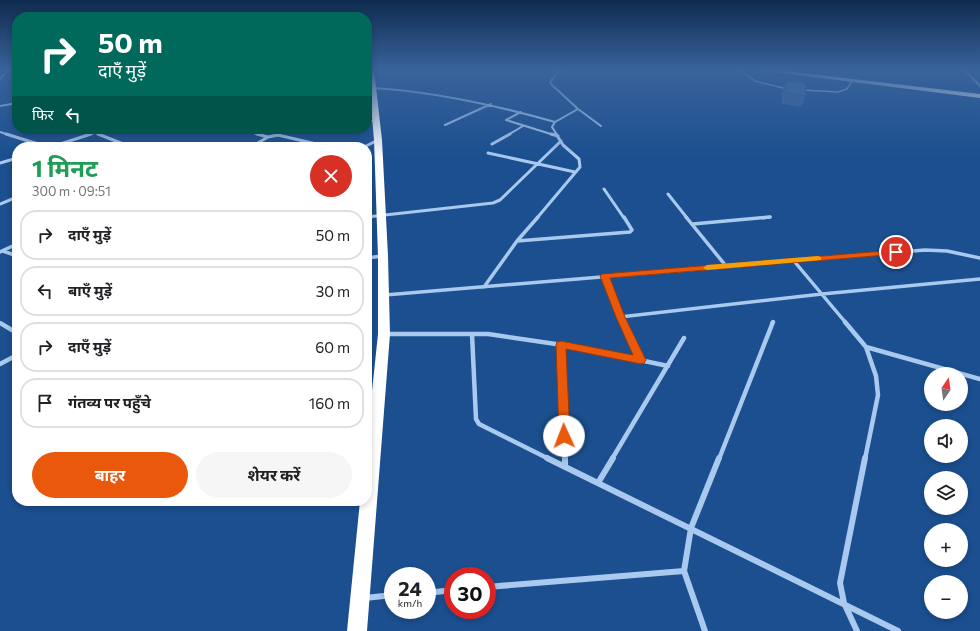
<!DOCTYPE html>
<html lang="hi">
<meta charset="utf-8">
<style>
:root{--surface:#fff;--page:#f6f6f6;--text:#202124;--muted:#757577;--line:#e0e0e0;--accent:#ea580c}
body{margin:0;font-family:Commissioner,"Noto Sans Devanagari",sans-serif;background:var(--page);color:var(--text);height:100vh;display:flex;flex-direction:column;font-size:15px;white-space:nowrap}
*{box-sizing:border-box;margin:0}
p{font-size:13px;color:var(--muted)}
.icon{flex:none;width:22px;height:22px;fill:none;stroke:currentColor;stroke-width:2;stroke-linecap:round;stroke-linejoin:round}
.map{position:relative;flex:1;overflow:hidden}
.sheet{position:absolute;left:12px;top:142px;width:360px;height:364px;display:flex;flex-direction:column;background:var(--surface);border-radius:16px;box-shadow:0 2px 6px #0003}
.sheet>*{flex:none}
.hud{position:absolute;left:12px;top:12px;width:360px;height:122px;border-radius:16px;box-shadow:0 2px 6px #0003;background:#00695c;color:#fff;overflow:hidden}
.needle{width:26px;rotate:13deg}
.controls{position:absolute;left:924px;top:367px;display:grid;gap:8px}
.controls a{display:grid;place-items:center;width:44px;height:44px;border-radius:50%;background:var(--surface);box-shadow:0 2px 6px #0003;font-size:20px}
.speed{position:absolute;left:384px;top:567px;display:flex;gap:8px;font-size:20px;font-weight:700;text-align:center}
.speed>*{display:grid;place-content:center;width:52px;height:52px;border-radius:50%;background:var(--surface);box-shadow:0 2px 6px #0003;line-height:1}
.speed small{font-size:10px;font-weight:400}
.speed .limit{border:6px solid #d22;background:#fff;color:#111}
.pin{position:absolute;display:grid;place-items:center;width:34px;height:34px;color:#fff;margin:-17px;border:2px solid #fff;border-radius:50%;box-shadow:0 1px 4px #0007}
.me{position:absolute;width:44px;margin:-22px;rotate:358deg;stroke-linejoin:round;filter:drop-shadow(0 0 3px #0008)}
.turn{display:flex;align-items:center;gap:14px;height:84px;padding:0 20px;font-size:18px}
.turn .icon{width:52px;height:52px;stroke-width:2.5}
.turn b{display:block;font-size:28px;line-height:34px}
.then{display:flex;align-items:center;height:38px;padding:0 20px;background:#0003;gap:8px;font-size:15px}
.round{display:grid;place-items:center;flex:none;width:42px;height:42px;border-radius:21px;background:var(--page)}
.head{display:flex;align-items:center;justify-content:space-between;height:68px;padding:0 20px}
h1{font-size:24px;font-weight:700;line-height:30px;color:#1e9e55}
.action{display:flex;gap:8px;margin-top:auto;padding:8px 20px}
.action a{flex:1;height:46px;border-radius:24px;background:var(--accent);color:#fff;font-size:16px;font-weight:700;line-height:46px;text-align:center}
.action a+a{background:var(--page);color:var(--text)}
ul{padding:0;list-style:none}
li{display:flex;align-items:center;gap:12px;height:50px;margin:0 8px 6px;padding:0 12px;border:2px solid var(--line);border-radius:16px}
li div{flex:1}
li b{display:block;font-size:15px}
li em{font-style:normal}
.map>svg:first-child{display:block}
</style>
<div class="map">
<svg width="980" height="631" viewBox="0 0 980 631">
<rect width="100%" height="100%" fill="#1b4f8f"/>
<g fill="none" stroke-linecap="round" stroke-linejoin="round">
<path stroke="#a9c9ee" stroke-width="1.5" d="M739,69l16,12 32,8
M803,90l35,2 9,-3 5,-8"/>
<path stroke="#a9c9ee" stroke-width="2" d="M561,69l-11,13 2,3 26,24 23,17
M964,69l16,17
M0,79l9,-10
M374,88c62,4 121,17 181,34
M0,106l17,-3
M521,112l-15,8 48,15
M367,120l10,2
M445,125l46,-21
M86,129l14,6
M241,129l19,6
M0,132l9,3
M88,135l18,-6
M508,135l15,-9
M557,135l-5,-8 3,-5 23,-13"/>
<path stroke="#a9c9ee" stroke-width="3" d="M6,134l42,13
M98,134l33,13
M257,134l11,3
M551,134l7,2
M492,144l18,-10
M51,147l40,-13
M251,147l17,-10 10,-2 51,12
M364,147l14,-7
M488,153l87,19
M0,163l17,-5
M604,189l20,29
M668,194l19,24
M0,204l17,-7
M367,217l126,-14 7,-3 61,-59
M537,218l43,-51 -1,-8 -16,-14 -7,-11
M763,218l7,-1"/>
<path stroke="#a9c9ee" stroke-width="3.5" d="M367,217h4
M686,217l40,49
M693,224l77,-7
M517,241l113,-9 2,-2 -8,-13
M3,251l14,5
M0,252l17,-8
M367,258l15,-2
M794,261l52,62
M605,276l18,47
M484,287l33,-46 21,-24
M385,295l540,-45 22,1 33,7
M620,317l202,-23 158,-15
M772,323l1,-1"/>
<path stroke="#a9c9ee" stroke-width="4.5" d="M623,322l18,38
M845,322l21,25 10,29 2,19 -13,64
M0,323l17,10
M384,334h104l95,14 85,18
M472,334l4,85 3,5 70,35
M561,345l4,114
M866,347l114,32
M0,364l17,-9
M612,459l72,-121
M719,459l54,-137"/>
<path stroke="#a9c9ee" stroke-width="6" d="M547,458l351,173
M565,458v9
M598,483l15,-25
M487,587l197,-16
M427,593l26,-3
M365,598l28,-3
M705,631l-21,-60 7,-43 28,-70
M857,631l-13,-28 -4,-20 25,-125"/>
<path fill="#f0f6ff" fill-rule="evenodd" d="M750,69h18l212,25v4z"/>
<path fill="#fff" fill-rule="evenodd" d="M368,69h6l8,71 6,116 2,78 -23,297h-20l13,-130h7v-63l11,-104v-78l-4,-116z"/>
</g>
<path fill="#3a679d" d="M786,81l20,15 -5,11 -19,-3v-12z"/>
<path fill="#4478b7" stroke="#305480" d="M786,81l19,2 1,13 -20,-3z"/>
<linearGradient id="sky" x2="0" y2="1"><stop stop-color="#0f2b4f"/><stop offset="0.44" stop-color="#39639b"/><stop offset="1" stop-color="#39639b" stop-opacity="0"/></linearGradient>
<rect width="980" height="158" fill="url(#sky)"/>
<path fill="#ea580c" stroke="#983908" d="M896,250l2,1v3l-288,24 15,39 21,43 -2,3 -3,1 -75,-15 4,87 -2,4 -4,1 -4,-1 -1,-4 -3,-91 1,-3 4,-1 72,14 -17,-38 -16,-41 2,-2z"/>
<path fill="#f59e0b" d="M818,256l3,1v3l-114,10 -4,-2 4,-3z"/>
</svg>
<div class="controls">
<a><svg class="needle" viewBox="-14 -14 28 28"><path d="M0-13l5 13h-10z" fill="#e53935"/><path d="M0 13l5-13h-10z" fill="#757577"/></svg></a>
<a><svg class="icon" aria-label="sound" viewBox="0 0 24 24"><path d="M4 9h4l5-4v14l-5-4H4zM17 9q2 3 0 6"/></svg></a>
<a><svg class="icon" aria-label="layers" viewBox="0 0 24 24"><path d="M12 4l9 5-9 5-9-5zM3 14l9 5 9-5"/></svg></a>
<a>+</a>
<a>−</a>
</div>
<div class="speed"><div>24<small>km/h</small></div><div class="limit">30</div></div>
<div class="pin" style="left:896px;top:252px;background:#d93025"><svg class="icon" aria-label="arrive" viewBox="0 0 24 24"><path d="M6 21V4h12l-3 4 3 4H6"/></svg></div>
<svg class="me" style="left:564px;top:436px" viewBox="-20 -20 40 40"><circle r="19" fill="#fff"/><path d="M0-13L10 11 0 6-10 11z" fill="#ea580c"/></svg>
<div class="hud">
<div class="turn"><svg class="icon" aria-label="right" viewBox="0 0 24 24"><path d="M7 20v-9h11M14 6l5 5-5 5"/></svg><div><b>50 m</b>दाएँ मुड़ें</div></div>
<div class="then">फिर<svg class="icon" aria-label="left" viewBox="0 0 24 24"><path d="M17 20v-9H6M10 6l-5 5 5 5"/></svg></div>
</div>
<section class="sheet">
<div class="head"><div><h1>1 मिनट</h1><p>300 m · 09:51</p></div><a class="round" style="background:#d93025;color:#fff"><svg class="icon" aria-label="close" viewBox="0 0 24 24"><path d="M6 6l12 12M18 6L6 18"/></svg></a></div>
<ul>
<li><svg class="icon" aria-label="right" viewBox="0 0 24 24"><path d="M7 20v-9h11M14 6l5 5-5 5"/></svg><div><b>दाएँ मुड़ें</b></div><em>50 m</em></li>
<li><svg class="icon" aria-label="left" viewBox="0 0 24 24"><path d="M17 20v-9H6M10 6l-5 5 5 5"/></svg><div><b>बाएँ मुड़ें</b></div><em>30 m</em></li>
<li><svg class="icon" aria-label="right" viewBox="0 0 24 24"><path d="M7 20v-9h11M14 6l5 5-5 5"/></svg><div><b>दाएँ मुड़ें</b></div><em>60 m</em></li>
<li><svg class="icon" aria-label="arrive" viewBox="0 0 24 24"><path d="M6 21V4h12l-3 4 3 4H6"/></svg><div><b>गंतव्य पर पहुँचे</b></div><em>160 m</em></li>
</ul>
<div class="action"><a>बाहर</a><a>शेयर करें</a></div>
</section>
</div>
